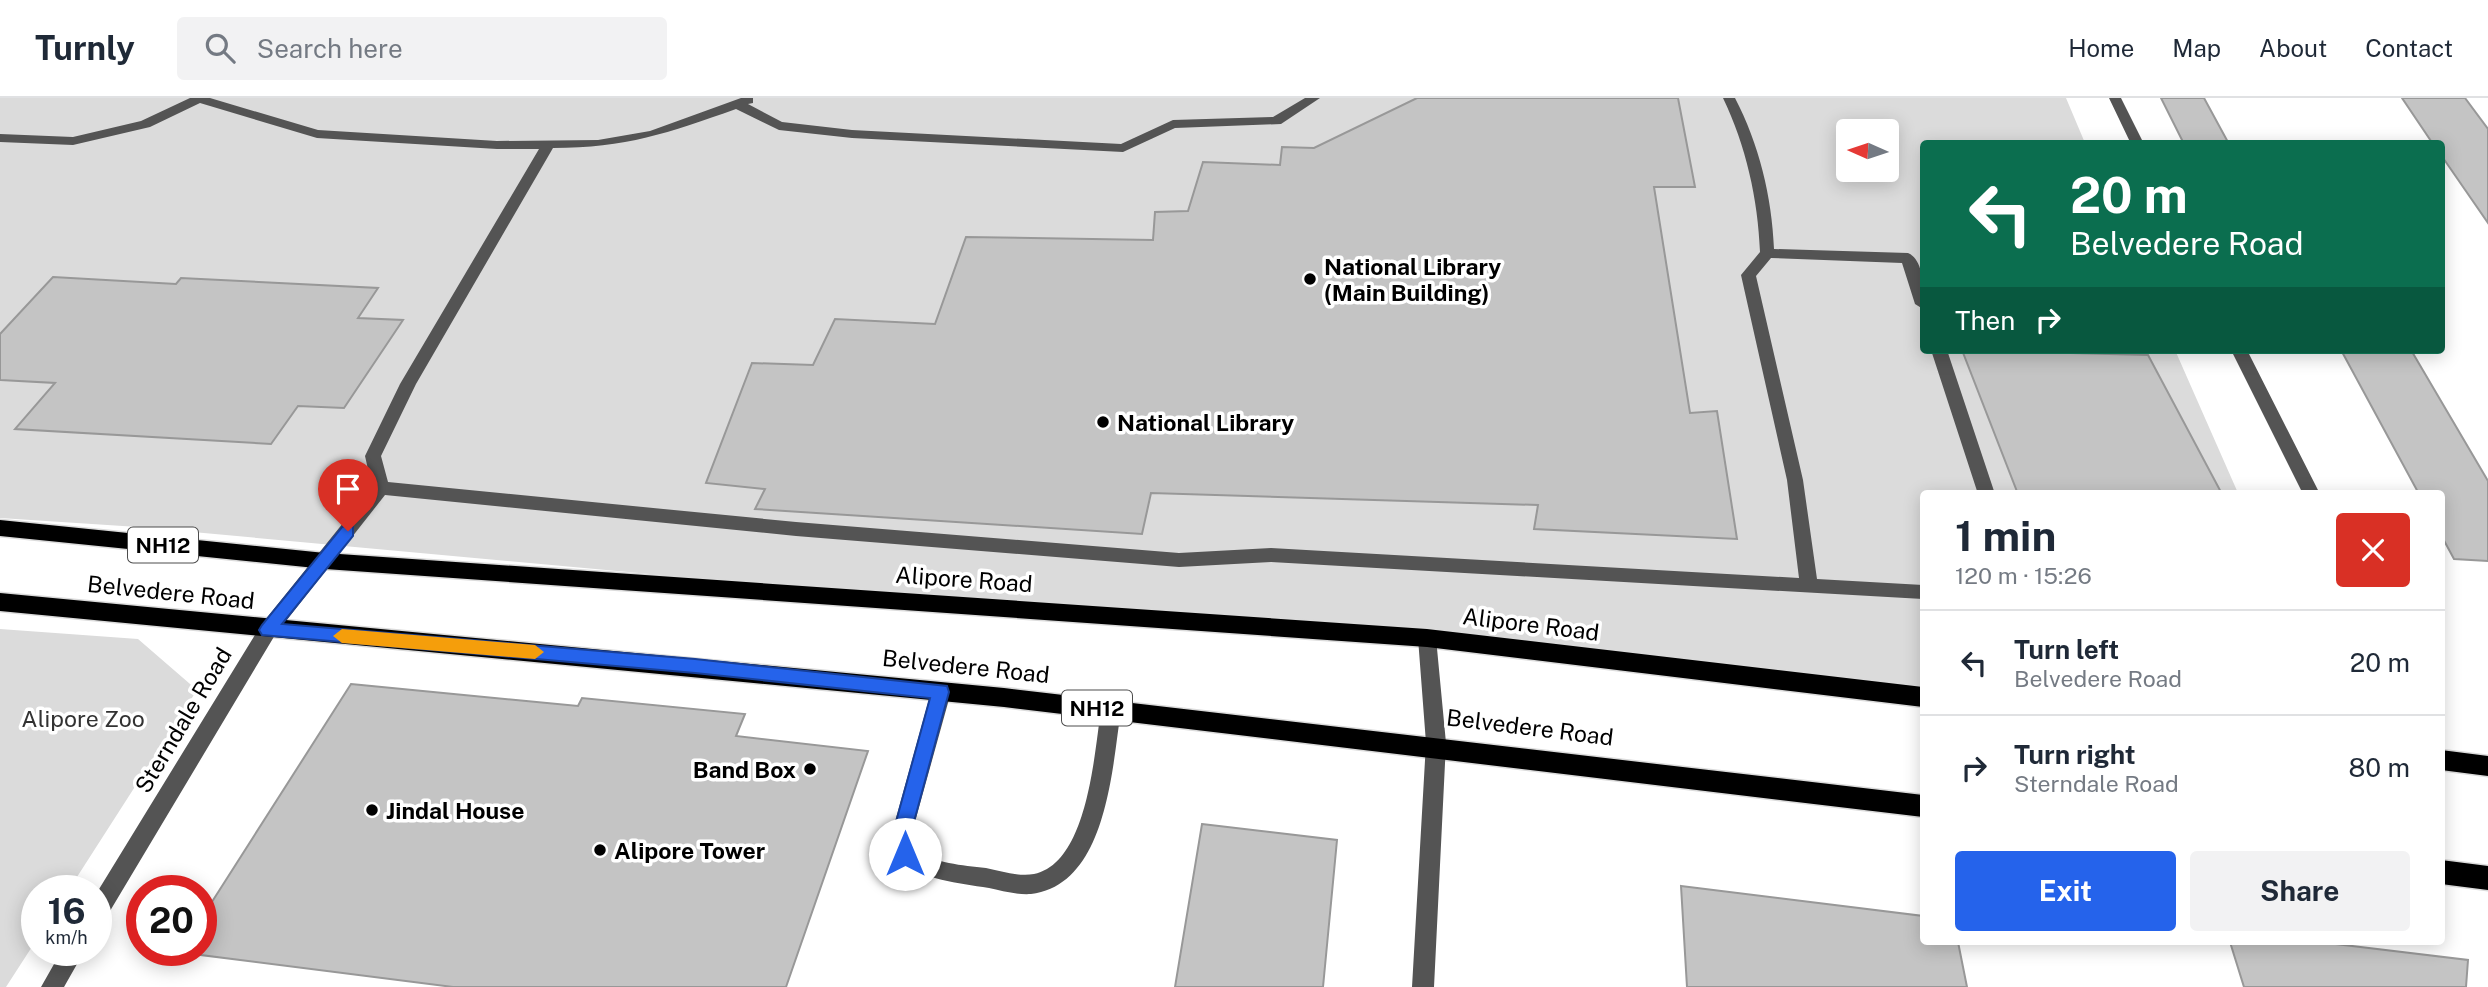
<!DOCTYPE html>
<meta charset="utf-8">
<style>
:root{--surface:#fff;--page:#f2f2f3;--text:#1f2937;--muted:#747a83;--line:#e0e1e3;--accent:#2563eb}
body{margin:0;font-family:"Public Sans",sans-serif;background:var(--page);color:var(--text);height:100vh;display:flex;flex-direction:column;font-size:26px;white-space:nowrap}
*{box-sizing:border-box;margin:0}
p{font-size:23px;color:var(--muted)}
.icon{flex:none;width:38px;height:38px;fill:none;stroke:currentColor;stroke-width:2;stroke-linecap:round;stroke-linejoin:round}
.map{position:relative;flex:1;overflow:hidden}
.details{position:absolute;left:1920px;top:392px;width:525px;height:455px;display:flex;flex-direction:column;background:var(--surface);border-radius:7px;box-shadow:0 4px 18px #0003}
.details>*{flex:none}
.hud{position:absolute;left:1920px;top:42px;width:525px;height:214px;border-radius:7px;box-shadow:0 4px 18px #0003;background:#0b6e4f;color:#fff;overflow:hidden}
.needle{width:46px;rotate:273deg}
.fabs{position:absolute;left:1836px;top:21px;display:grid;gap:14px}
.fabs a{display:grid;place-items:center;width:63px;height:63px;border-radius:7px;background:var(--surface);box-shadow:0 4px 18px #0003;font-size:35px}
.speed{position:absolute;left:21px;top:777px;display:flex;gap:14px;font-size:35px;font-weight:700;text-align:center}
.speed>*{display:grid;place-content:center;width:91px;height:91px;border-radius:50%;background:var(--surface);box-shadow:0 4px 18px #0003;line-height:1}
.speed small{font-size:18px;font-weight:400}
.speed .limit{border:10px solid #d22;background:#fff;color:#111}
.pin{position:absolute;display:grid;place-items:center;width:60px;height:60px;color:#fff;margin:-72px -30px;border-radius:50% 50% 50% 0;rotate:-45deg;box-shadow:0 0 7px #0007}
.pin .icon{rotate:45deg}
.me{position:absolute;width:77px;margin:-38px;rotate:0deg;stroke-linejoin:round;filter:drop-shadow(0 0 5px #0008)}
.turn{display:flex;align-items:center;gap:24px;height:147px;padding:0 35px;font-size:32px}
.turn .icon{width:91px;height:91px;stroke-width:2.5}
.turn b{display:block;font-size:49px;line-height:60px}
.then{display:flex;align-items:center;height:66px;padding:0 35px;background:#0003;gap:14px;font-size:26px}
.round{display:grid;place-items:center;flex:none;width:74px;height:74px;border-radius:7px;background:var(--page)}
.summary{display:flex;align-items:center;justify-content:space-between;height:119px;padding:0 35px}
h1{font-size:42px;font-weight:700;line-height:52px}
.button{display:flex;gap:14px;margin-top:auto;padding:14px 35px}
.button a{flex:1;height:80px;border-radius:7px;background:var(--accent);color:#fff;font-size:28px;font-weight:700;line-height:80px;text-align:center}
.button a+a{background:var(--page);color:var(--text)}
ul{padding:0;list-style:none}
li{display:flex;align-items:center;gap:21px;height:105px;padding:0 35px;border-top:2px solid var(--line)}
li div{flex:1}
li b{display:block;font-size:26px}
li em{font-style:normal}
header{display:flex;align-items:center;gap:42px;box-sizing:border-box;height:98px;padding:0 35px;background:var(--surface);border-bottom:2px solid var(--line)}
header strong{font-size:33px}
nav{display:flex;gap:38px;margin-inline-start:auto;font-size:24px}
.search{width:490px;height:63px;background:var(--page);display:flex;align-items:center;gap:18px;box-sizing:border-box;padding:0 24px;border-radius:7px;color:var(--muted);font-size:26px}
.map>svg:first-child{display:block}
</style>
<header>
<strong>Turnly</strong>
<div class="search"><svg class="icon" aria-label="search" viewBox="0 0 24 24"><circle cx="10" cy="10" r="6"/><path d="M15 15l6 6"/></svg>Search here</div>
<nav><a>Home</a><a>Map</a><a>About</a><a>Contact</a></nav>
</header>
<div class="map">
<svg width="2488" height="889" viewBox="0 0 2488 889">
<rect width="100%" height="100%" fill="#fff"/>
<path fill="#dbdbdb" fill-rule="evenodd" d="M0,0h2066l19,45 -162,1v206h252l63,143 -315,1v197l-1785,-164 -138,-9zM1848,33h38v39h-38z
M0,531l138,10 59,51 -129,201h-31v48l-31,48h-6z"/>
<path fill="#c4c4c4" stroke="#989898" stroke-width="2" d="M1417,0h261l17,89h-41l36,226 27,-2 20,128 -203,-10 4,-24 -387,-12 -9,41 -387,-25 10,-20 -59,-6 46,-120 61,2 22,-46 100,5 31,-87 187,3 2,-28 33,-1 15,-49 77,3 2,-18 32,1z
M2161,0h43l25,46h-45z
M2402,0h63l23,31v94l-47,-68v-11h-8z
M53,179l123,7 5,-6 197,10 -20,30 45,2 -59,88 -46,-2 -27,38 -256,-15 40,-46 -55,-3v-46z
M1962,252l186,5 74,139h-204z
M2341,252h70l77,131v80l-34,-2 -13,-24v-41h-22z
M351,586l227,22 4,-8 163,16 -9,22 132,15 -82,236h-333l-252,-32v-36z
M1202,726l135,16 -14,147h-148z
M1681,788l242,30v26h35l9,45h-280z
M2230,844h89l149,18 -2,27h-222z"/>
<g fill="none" stroke-linecap="round" stroke-linejoin="round">
<defs>
<path id="highway" d="M0,422l325,33 1102,76 496,58v20l-496,-60 -1102,-78 -325,-33z
M0,495l1004,95 919,107v22l-919,-110 -1004,-96z
M2441,652l47,6v20l-47,-6z
M2441,762l47,6v24l-47,-6z"/>
</defs>
<use href="#highway" stroke="#dbdbdb" stroke-width="3"/>
<path fill="#545454" fill-rule="evenodd" d="M190,0h20l108,32 179,11 101,-1 52,-9 91,-33h12v5l-5,1 34,18 70,8 269,14 52,-24 100,-3 32,-19h15l-39,26 -106,4 -52,24 -271,-14 -73,-8 -43,-21c-68,24 -110,39 -183,39l-137,236 -35,72 7,26 408,40 383,31 92,-5 528,30 -12,-98 -46,-205 19,-23c-2,-53 -14,-106 -37,-154h12c24,46 37,99 39,151l134,4c17,7 16,41 15,56l-8,-5 -13,-41 -131,-5 -15,18 47,204 14,99 106,6v14l-652,-37 -92,5 -383,-31 -411,-41 -110,140 -171,286 -8,3v-30l165,-269 111,-138 -7,-31 35,-72 139,-235h-42l-180,-11 -117,-35 -50,24 -77,18 -73,-3v-8l73,3 68,-16z
M2109,0h12l23,46h-13z
M1931,252h16l48,144h-17z
M2231,252h16l73,144h-17z
M1427,532l7,3 2,5 10,105 -12,244h-22l14,-244 -8,-105 2,-5z
M941,586l7,2 3,6 -38,137 2,20c20,15 47,16 71,19 15,3 33,9 48,6 54,-11 60,-120 67,-164l3,-6 7,-2 7,2 3,6c-9,58 -14,175 -90,184 -13,1 -29,-3 -42,-6 -32,-5 -64,-8 -91,-27l-5,-32 38,-137 3,-6z
M62,852h23l-21,37h-23z"/>
<use href="#highway" fill="#000" fill-rule="evenodd"/>
</g>
<path fill="#2563eb" stroke="#184099" stroke-width="2" d="M348,427l5,2v9l-71,88 413,35 252,27 2,6 -37,137 3,25 -3,6 -7,3 -7,-3 -4,-31 36,-131 -235,-25 -433,-38 -3,-5 3,-5 80,-98z"/>
<path fill="#f59e0b" d="M342,531l193,16 9,7 -9,7 -193,-16 -9,-7z"/>
<g fill="#000" stroke="#fff" stroke-width="2.5">
<circle cx="1310" cy="181" r="7"/>
<circle cx="1103" cy="324" r="7"/>
<circle cx="810" cy="671" r="7"/>
<circle cx="372" cy="712" r="7"/>
<circle cx="600" cy="752" r="7"/>
</g>
<g text-anchor="middle" dominant-baseline="central" stroke-width="7" stroke-linejoin="round" paint-order="stroke">
<g fill="#fff" stroke="#4c4c4c" stroke-width="2">
<rect x="128" y="429.5" width="70" height="35" rx="5"/>
<rect x="1062" y="592.5" width="70" height="35" rx="5"/>
</g>
<g font-size="21" font-weight="bold" fill="#000">
<text x="163" y="447">NH12</text>
<text x="1097" y="610">NH12</text>
</g>
<g font-size="23" font-weight="bold" fill="#000" stroke="#fff" text-anchor="start">
<text x="1324" y="168">National Library<tspan x="1324" dy="26">(Main Building)</tspan></text>
<text x="1117" y="324">National Library</text>
<text x="796" y="671" text-anchor="end">Band Box</text>
<text x="386" y="712">Jindal House</text>
<text x="614" y="752">Alipore Tower</text>
</g>
<g font-size="23" fill="#000" stroke="#fff">
<text transform="translate(964 481) rotate(4)">Alipore Road</text>
<text transform="translate(171 494) rotate(6)">Belvedere Road</text>
<text transform="translate(1531 526) rotate(7)">Alipore Road</text>
<text transform="translate(966 568) rotate(6)">Belvedere Road</text>
<text transform="translate(183 622) rotate(-59)">Sterndale Road</text>
<text transform="translate(1530 629) rotate(7)">Belvedere Road</text>
</g>
<g font-size="23" fill="#323232" stroke="#fff">
<text x="83" y="620">Alipore Zoo</text>
</g>
</g>
</svg>
<div class="fabs">
<a><svg class="needle" viewBox="-14 -14 28 28"><path d="M0-13l5 13h-10z" fill="#e53935"/><path d="M0 13l5-13h-10z" fill="#747a83"/></svg></a>
</div>
<div class="speed"><div>16<small>km/h</small></div><div class="limit">20</div></div>
<div class="pin" style="left:348px;top:433px;background:#d93025"><svg class="icon" aria-label="arrive" viewBox="0 0 24 24"><path d="M6 21V4h12l-3 4 3 4H6"/></svg></div>
<svg class="me" style="left:905px;top:756px" viewBox="-20 -20 40 40"><circle r="19" fill="#fff"/><path d="M0-13L10 11 0 6-10 11z" fill="#2563eb"/></svg>
<div class="hud">
<div class="turn"><svg class="icon" aria-label="left" viewBox="0 0 24 24"><path d="M17 20v-9H6M10 6l-5 5 5 5"/></svg><div><b>20 m</b>Belvedere Road</div></div>
<div class="then">Then<svg class="icon" aria-label="right" viewBox="0 0 24 24"><path d="M7 20v-9h11M14 6l5 5-5 5"/></svg></div>
</div>
<section class="details">
<div class="summary"><div><h1>1 min</h1><p>120 m · 15:26</p></div><a class="round" style="background:#d93025;color:#fff"><svg class="icon" aria-label="close" viewBox="0 0 24 24"><path d="M6 6l12 12M18 6L6 18"/></svg></a></div>
<ul>
<li><svg class="icon" aria-label="left" viewBox="0 0 24 24"><path d="M17 20v-9H6M10 6l-5 5 5 5"/></svg><div><b>Turn left</b><p>Belvedere Road</p></div><em>20 m</em></li>
<li><svg class="icon" aria-label="right" viewBox="0 0 24 24"><path d="M7 20v-9h11M14 6l5 5-5 5"/></svg><div><b>Turn right</b><p>Sterndale Road</p></div><em>80 m</em></li>
</ul>
<div class="button"><a>Exit</a><a>Share</a></div>
</section>
</div>
